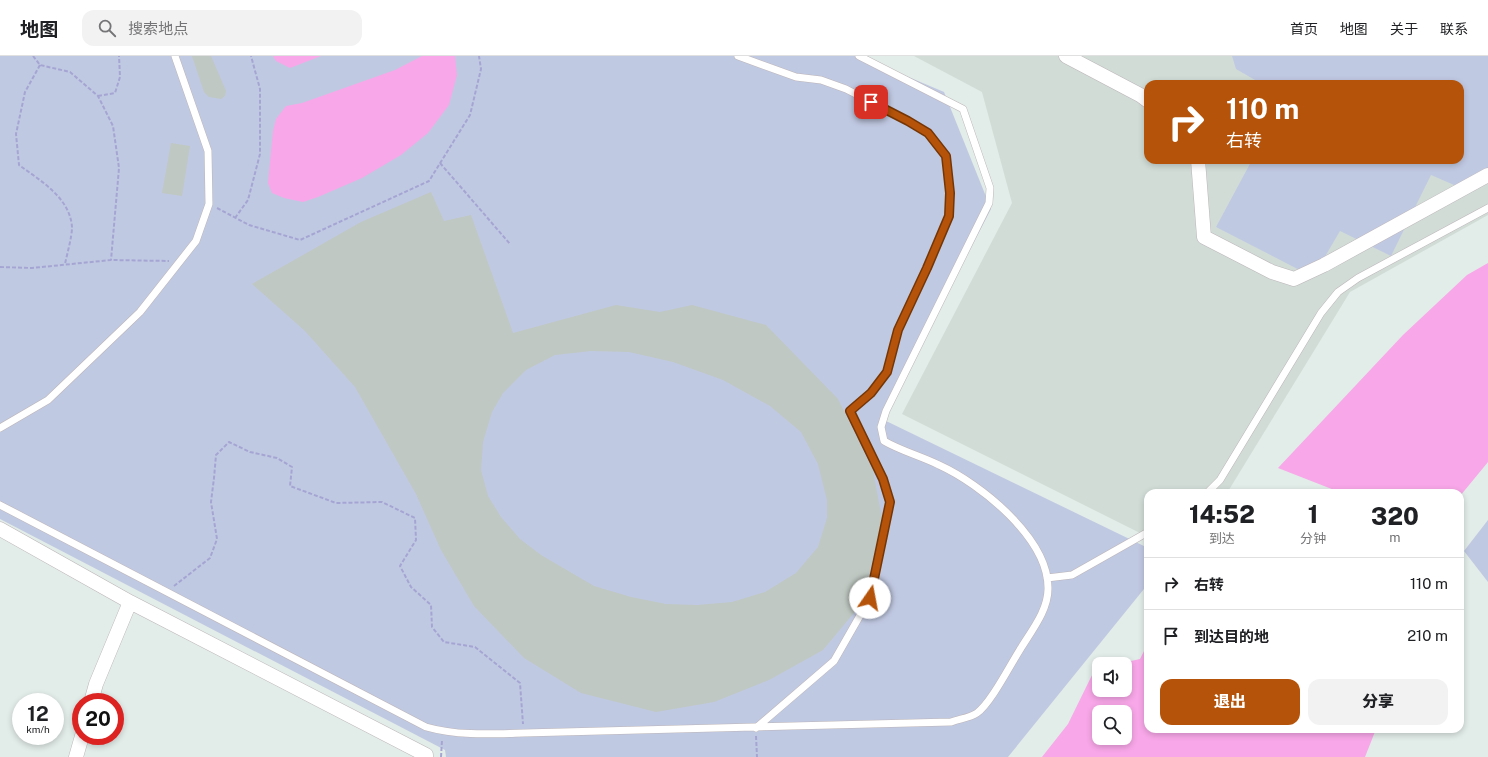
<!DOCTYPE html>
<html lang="zh">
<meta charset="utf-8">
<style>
:root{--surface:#fff;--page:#f2f2f2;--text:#202124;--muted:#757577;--line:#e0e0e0;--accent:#b45309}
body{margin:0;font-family:"Public Sans","Noto Sans SC",sans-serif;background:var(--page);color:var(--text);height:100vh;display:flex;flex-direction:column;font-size:15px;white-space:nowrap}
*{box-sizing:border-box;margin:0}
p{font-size:13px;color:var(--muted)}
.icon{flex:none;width:22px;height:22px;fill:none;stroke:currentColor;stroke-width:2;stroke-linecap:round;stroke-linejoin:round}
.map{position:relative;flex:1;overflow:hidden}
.details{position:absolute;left:1144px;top:433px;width:320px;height:244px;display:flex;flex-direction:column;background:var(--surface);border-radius:12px;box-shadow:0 2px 6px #0003}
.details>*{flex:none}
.banner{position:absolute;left:1144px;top:24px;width:320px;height:84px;border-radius:12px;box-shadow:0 2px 6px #0003;background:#b45309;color:#fff;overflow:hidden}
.tools{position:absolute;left:1092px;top:601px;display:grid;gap:8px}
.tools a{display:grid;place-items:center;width:40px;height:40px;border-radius:8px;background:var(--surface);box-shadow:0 2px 6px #0003;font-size:20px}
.speed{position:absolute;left:12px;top:637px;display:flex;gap:8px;font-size:20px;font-weight:700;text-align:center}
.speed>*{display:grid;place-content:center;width:52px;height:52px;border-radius:50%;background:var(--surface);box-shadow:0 2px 6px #0003;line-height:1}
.speed small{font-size:10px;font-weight:400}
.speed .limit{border:6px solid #d22;background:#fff;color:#111}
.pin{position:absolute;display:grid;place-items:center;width:34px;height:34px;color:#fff;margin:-17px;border-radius:8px;box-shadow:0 2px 6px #0006}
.me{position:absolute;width:44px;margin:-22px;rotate:12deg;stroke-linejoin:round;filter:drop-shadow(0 0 3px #0008)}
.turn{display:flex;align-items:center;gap:14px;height:84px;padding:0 16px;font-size:18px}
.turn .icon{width:52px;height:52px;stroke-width:2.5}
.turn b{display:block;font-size:28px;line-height:34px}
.eta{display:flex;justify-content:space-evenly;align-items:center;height:68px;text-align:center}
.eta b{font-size:24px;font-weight:800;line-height:28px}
.primary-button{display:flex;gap:8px;margin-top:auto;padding:8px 16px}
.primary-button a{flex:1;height:46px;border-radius:12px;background:var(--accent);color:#fff;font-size:16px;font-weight:800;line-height:46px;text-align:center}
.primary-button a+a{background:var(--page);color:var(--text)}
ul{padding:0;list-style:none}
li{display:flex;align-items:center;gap:12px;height:52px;padding:0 16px;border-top:1px solid var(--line)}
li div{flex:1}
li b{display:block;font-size:15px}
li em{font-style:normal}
header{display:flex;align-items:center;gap:24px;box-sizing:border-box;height:56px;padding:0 20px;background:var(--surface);border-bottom:1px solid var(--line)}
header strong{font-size:19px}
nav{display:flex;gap:22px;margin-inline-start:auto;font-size:14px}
.search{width:280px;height:36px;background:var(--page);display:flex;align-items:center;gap:10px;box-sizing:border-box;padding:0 14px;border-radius:12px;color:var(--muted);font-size:15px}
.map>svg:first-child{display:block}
</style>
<header>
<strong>地图</strong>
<div class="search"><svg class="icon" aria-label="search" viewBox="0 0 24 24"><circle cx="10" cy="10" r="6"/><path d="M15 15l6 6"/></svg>搜索地点</div>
<nav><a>首页</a><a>地图</a><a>关于</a><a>联系</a></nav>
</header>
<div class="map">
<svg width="1488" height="701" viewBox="0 0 1488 701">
<rect width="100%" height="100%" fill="#e2ece8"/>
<path fill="#d1dcd7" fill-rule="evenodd" d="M914,0h574v159l-138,77 -123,201h-79v40l-4,2 -242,-121 110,-211 -30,-111zM1148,28h312v76h-312z"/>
<path fill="#c0c9e2" d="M0,0h859l85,36 47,117 -109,210 266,129v36l-140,173h-562l-1,-7 -445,-231z
M1232,0h256v117l-27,15 -30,-13 -40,81 -51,-25 -27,46 -97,-50 36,-67h208v-76h-198l-26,-15z
M1488,464v62l-24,-31z"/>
<path fill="#f8a7e8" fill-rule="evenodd" d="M273,0h48l-31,12 -14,-7z
M422,0h33l2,19 -8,30 -21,28 -27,22 -39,23 -44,19 -15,5 -19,-4 -12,-5 -4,-10 5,-52 3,-12 10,-13 16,-3 93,-33z
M1488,207v199l-28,34v-3h-118l-64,-25 125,-133 64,-60z
M1148,587v86h228l-11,28h-323l26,-33 27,-55 4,-1v22h26v-26h-7l22,-5zM1099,656h26v26h-26z"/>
<path fill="#bfc8c2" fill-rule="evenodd" d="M192,0h19l15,35 -1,5 -4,3 -12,-2 -5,-5z
M171,87l19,3 -8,50 -20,-3z
M431,136l13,29 27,-6 42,118 103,-28 44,7 32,-7 74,20 72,74 35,72 9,47 -18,80 -6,10 -35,42 -54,30 -55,22 -58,10 -75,-19 -57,-35 -50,-52 -33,-56 -25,-56 -61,-107 -50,-56 -53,-47 109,-62zM591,295l38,1 44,10 50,18 47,26 31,26 17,32 9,36v18l-9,29 -22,26 -31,19 -33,10 -35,3 -31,-1 -35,-7 -37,-11 -53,-31 -21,-16 -19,-22 -13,-21 -7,-26 2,-28 9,-30 11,-19 23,-23 29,-15z"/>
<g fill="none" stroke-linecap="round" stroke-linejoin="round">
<defs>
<path id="lane" d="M738,0l58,21 25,3 25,9 62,32 20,12 18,23 4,37 -1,22 -22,53 -29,62 -11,42 -16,21 -21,18 33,68 7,23 -20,96 -36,63 -78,67
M0,372l48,-28 92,-88 56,-71 13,-37 -1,-53 -33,-95
M1207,437l13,-13 101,-167 17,-21 20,-14 130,-70
M0,449l426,222c32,9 65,7 98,6l427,-11c7,-3 19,-4 26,-9 14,-10 33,-48 44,-65 11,-18 27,-38 27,-59 1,-50 -67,-105 -109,-124 -18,-9 -38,-14 -55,-24l-3,-14 5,-16 103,-208 1,-15 -27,-79 -104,-53
M1047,522l25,-3 76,-43"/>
<path id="street" d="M1066,0l74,39 8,6
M1198,104l6,77 68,35 22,7 30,-14 164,-90
M0,473l130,73 296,153v2
M91,646l5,-18 34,-82
M76,701l6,-21"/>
</defs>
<use href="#lane" stroke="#bcb5b9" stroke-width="8"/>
<use href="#street" stroke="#bcb5b9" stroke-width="15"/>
<path stroke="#a5a5d3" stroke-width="2" stroke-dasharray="4 2" stroke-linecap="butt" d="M33,0l7,9 30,7 28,24 15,30 6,42 -8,92
M40,9l-15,27 -9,42 3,31c22,16 51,33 53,62 0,10 -5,27 -7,37
M98,40l17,-3 5,-16 -1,-21
M440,107l70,81
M217,152l32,17 51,15 129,-59 41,-66 11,-46 -2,-13
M235,162l13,-18 12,-46v-65l-9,-33
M0,211l32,1 79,-8 58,1
M174,530l36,-28 7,-19 -6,-37 3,-24 2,-23 13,-13 21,10 27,6 15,9 -2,19 46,17 46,-1 33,16 1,22 -16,26 11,21 20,18 1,22 12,15 31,5 45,36 3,41
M756,680l1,21
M441,701l1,-17"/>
<use href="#lane" stroke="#fff" stroke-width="7"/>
<use href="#street" stroke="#fff" stroke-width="14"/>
</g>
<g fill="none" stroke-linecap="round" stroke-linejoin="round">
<defs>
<path id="route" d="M870,542l20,-96 -7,-23 -33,-68 21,-18 16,-21 11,-42 29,-62 22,-52 1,-23 -4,-37 -18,-23 -20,-12 -37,-19"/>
</defs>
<use href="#route" stroke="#753606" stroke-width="10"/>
<use href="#route" stroke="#b45309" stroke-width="7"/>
</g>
</svg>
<div class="tools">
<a><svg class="icon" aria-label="sound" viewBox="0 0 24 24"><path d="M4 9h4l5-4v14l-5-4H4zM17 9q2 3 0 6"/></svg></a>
<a><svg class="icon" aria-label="search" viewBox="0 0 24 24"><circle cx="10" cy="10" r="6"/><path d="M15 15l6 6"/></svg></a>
</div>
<div class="speed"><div>12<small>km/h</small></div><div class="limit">20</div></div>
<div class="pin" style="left:871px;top:46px;background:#d93025"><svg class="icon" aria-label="arrive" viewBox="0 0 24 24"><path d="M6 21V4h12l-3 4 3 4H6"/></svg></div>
<svg class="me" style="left:870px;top:542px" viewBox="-20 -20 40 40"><circle r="19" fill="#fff"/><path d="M0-13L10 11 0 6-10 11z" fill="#b45309"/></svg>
<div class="banner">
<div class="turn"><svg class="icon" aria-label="right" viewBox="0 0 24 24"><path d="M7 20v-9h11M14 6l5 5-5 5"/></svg><div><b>110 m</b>右转</div></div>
</div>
<section class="details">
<div class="eta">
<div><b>14:52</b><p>到达</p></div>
<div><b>1</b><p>分钟</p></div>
<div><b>320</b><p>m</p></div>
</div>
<ul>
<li><svg class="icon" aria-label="right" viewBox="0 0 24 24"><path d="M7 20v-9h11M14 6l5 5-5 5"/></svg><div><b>右转</b></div><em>110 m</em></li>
<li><svg class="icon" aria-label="arrive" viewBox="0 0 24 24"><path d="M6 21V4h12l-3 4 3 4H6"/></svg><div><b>到达目的地</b></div><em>210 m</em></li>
</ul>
<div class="primary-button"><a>退出</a><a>分享</a></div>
</section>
</div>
